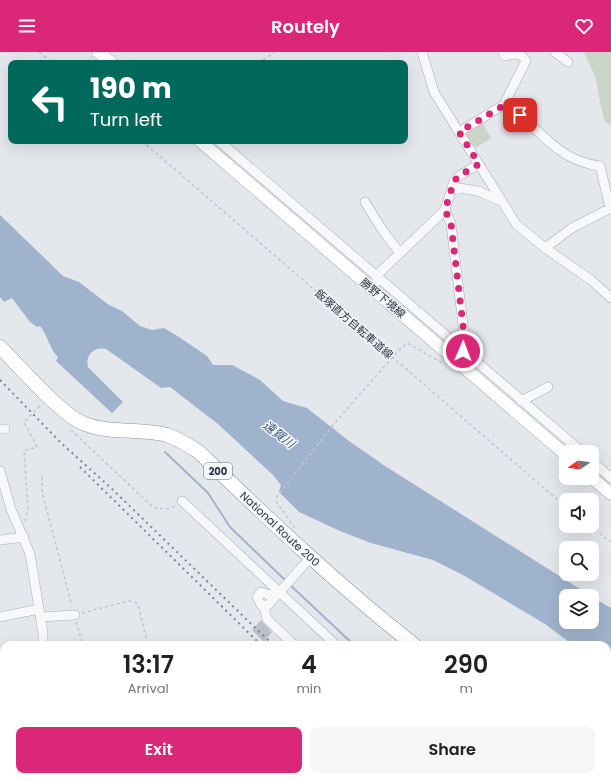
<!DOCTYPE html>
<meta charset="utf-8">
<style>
:root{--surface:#fff;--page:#f6f6f6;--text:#202124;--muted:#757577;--accent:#db2777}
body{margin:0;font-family:Poppins,"Noto Sans JP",sans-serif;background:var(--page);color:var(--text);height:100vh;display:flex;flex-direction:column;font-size:15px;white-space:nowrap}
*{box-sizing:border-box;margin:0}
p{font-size:13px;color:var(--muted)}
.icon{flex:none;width:22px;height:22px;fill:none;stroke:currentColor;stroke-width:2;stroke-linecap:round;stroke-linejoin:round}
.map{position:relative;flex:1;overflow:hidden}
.side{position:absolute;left:0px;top:589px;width:611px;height:140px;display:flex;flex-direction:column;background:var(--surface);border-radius:12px 12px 0 0;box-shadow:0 4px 16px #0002}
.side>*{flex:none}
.top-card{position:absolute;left:8px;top:8px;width:400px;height:84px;border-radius:8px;box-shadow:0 4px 16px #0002;background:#00695c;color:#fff;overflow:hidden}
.needle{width:26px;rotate:257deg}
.buttons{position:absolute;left:559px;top:393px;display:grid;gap:8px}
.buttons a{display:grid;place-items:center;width:40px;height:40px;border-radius:8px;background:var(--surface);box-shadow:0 4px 16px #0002;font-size:20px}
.pin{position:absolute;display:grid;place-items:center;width:34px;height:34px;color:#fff;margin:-17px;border-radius:8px;box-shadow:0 2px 6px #0006}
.me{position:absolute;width:44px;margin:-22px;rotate:1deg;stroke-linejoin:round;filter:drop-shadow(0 0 3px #0008)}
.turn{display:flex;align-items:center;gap:14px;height:84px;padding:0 16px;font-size:18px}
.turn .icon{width:52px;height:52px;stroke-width:2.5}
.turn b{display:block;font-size:28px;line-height:34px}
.eta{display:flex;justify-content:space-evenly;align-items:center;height:68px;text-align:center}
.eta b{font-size:24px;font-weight:600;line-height:28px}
.action{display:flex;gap:8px;margin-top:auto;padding:8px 16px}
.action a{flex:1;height:46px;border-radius:8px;background:var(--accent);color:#fff;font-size:16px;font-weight:600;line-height:46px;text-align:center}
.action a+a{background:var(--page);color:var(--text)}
header{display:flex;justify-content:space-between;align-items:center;height:52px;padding:0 16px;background:var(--accent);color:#fff;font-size:18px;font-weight:600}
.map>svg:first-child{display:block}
</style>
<header><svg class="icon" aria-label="menu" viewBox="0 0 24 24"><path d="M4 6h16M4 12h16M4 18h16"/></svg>Routely<svg class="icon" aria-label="heart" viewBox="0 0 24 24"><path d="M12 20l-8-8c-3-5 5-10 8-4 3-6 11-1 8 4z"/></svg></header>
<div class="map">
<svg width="611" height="729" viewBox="0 0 611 729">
<rect width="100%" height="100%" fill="#e4e7ec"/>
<path fill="#c9d6c5" d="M584,0h27v74l-7,-6 -9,-44z
M482,70l9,16 -15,10 -11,-15z"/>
<path fill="#9fb4cc" d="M0,163l63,61 16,6 30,23 13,6 18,15 12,4 12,-2 15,9 28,19 6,9h19l28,15 23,21 24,7 42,33 36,25 206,130h-25v26h26v-25l19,11v65l-4,-3v-25h-34l-28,-21 -82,-49 -30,-15 -62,-17 -31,-12 -41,-19 -20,-20 2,-7 -8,-10 -55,-51 -48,-37 -9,1 -55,-39c-12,-3 -21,6 -18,18l35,35 -11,11 -56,-52 2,-4c-9,-9 -10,-21 -18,-31l-3,1 -7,-5 -18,-24 -8,4 -4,-5z"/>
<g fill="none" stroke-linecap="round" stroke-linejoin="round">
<path stroke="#9fb4cc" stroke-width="2" d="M165,400l43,41 22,34 56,54
M289,532l65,61
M529,725l6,4"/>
</g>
<path fill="#bbc0ca" d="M261,568l11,12 -8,10 -12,-12z"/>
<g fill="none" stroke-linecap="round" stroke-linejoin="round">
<defs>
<path id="minor" d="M422,0l12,40 82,132 29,24 46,32 20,18
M555,0l13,10
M503,54l23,-45c-5,-9 -13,-7 -21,-5l-2,-4
M459,80l41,-25 7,-1 7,3c29,25 46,52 86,57l10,42
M219,89l363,311
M452,135l26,4 23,10
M365,150l18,29 16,21
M445,158l6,14 14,118 -2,9 -3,-2
M545,196l27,-20 39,-20
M378,229l-2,-5 69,-66 9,-29 5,-5 20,-12
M521,349l27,-14
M0,377h5
M592,409l19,17
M0,419l11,38 19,45 13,79v12
M182,449l154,144
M0,488l24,-3
M279,540l-10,3 -8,-3 -4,5 4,8h7l42,-47
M264,554l3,13 27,26
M0,565l39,-8
M41,565l34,-2
M0,668l4,-2
M0,720l4,-2
M77,725l2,4
M128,725l2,4
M373,725l5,4
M510,725l6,4
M273,729l3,-4
M439,729l3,-4"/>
<path id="major" d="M98,0l14,11
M200,89l366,314
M592,426l19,16"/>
<path id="highway" d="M0,295c19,19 62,69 85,77 26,10 56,4 82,11 12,4 21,10 32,17 69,67 139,133 215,193
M590,725l6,4"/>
</defs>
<use href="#minor" stroke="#a9aeb7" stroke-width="10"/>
<use href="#major" stroke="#a3abb8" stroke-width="13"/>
<use href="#highway" stroke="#8b94a3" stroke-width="15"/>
<path stroke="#c2c5cb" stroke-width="1.5" stroke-dasharray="3 3" stroke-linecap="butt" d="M39,0l13,11
M258,11l17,-11
M142,89l424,366
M71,378l83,78 12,1 10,-3
M42,425v15l30,114
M25,469l3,-12 -4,-58 13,-4 -13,-25 17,-17
M590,474l21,16
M295,476l-18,-25 -1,-5 57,-73 65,-74 9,-8 37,21
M82,561l46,-12 7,1 3,3 10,40
M76,570l7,23
M182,725l8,4
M554,725l4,4"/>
<use href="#minor" stroke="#f7f8fa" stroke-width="9"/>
<use href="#major" stroke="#fff" stroke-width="12"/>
<use href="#highway" stroke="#fff" stroke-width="14"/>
<path stroke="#7d8696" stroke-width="2" stroke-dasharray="2 4" stroke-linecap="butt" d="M0,328l61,63 50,45 162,157
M80,415l181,178
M425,725l5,4
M436,725l5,4"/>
</g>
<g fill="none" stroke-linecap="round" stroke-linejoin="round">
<path stroke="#db2777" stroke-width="7" stroke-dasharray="0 12.6" d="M463,299l2,-9 -14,-118 -6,-14 9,-29 5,-5 20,-12 -20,-32 44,-26 11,3 6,6"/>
</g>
<g text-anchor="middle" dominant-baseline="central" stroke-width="3" stroke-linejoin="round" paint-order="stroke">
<rect fill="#f4f6f9" stroke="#676e7b" stroke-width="1" x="204" y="411" width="28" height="16" rx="3"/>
<g font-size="10" font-weight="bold" fill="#2b3445">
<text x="218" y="419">200</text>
</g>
<g font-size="11" fill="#2b3445" stroke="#f4f6f9">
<text transform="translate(383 246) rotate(40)">勝野下境線</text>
<text transform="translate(354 272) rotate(41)">飯塚直方自転車道線</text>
<text transform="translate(280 477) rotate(43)">National Route 200</text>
</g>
<g font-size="12" font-style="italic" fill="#34527a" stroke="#f4f6f9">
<text transform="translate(279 382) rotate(37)">遠賀川</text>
</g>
</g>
</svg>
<div class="buttons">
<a><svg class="needle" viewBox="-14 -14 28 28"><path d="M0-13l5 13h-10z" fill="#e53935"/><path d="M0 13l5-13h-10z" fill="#757577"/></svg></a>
<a><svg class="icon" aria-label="sound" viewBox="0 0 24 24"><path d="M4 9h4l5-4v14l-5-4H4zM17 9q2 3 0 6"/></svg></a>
<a><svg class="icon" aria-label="search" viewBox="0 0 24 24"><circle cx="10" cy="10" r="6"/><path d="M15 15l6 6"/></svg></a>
<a><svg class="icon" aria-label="layers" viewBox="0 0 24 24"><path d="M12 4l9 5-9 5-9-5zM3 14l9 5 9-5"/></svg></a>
</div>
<div class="pin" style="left:520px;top:63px;background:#d93025"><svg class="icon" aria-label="arrive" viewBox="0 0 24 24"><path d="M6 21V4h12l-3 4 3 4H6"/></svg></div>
<svg class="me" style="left:463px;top:299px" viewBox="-20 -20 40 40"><circle r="17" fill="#db2777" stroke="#fff" stroke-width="3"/><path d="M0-11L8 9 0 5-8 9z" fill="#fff"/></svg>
<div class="top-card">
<div class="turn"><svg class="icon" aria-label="left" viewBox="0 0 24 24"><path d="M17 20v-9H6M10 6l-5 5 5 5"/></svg><div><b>190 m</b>Turn left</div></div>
</div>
<section class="side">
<div class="eta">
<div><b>13:17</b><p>Arrival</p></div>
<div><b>4</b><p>min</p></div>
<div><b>290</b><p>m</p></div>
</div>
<div class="action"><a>Exit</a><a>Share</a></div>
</section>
</div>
